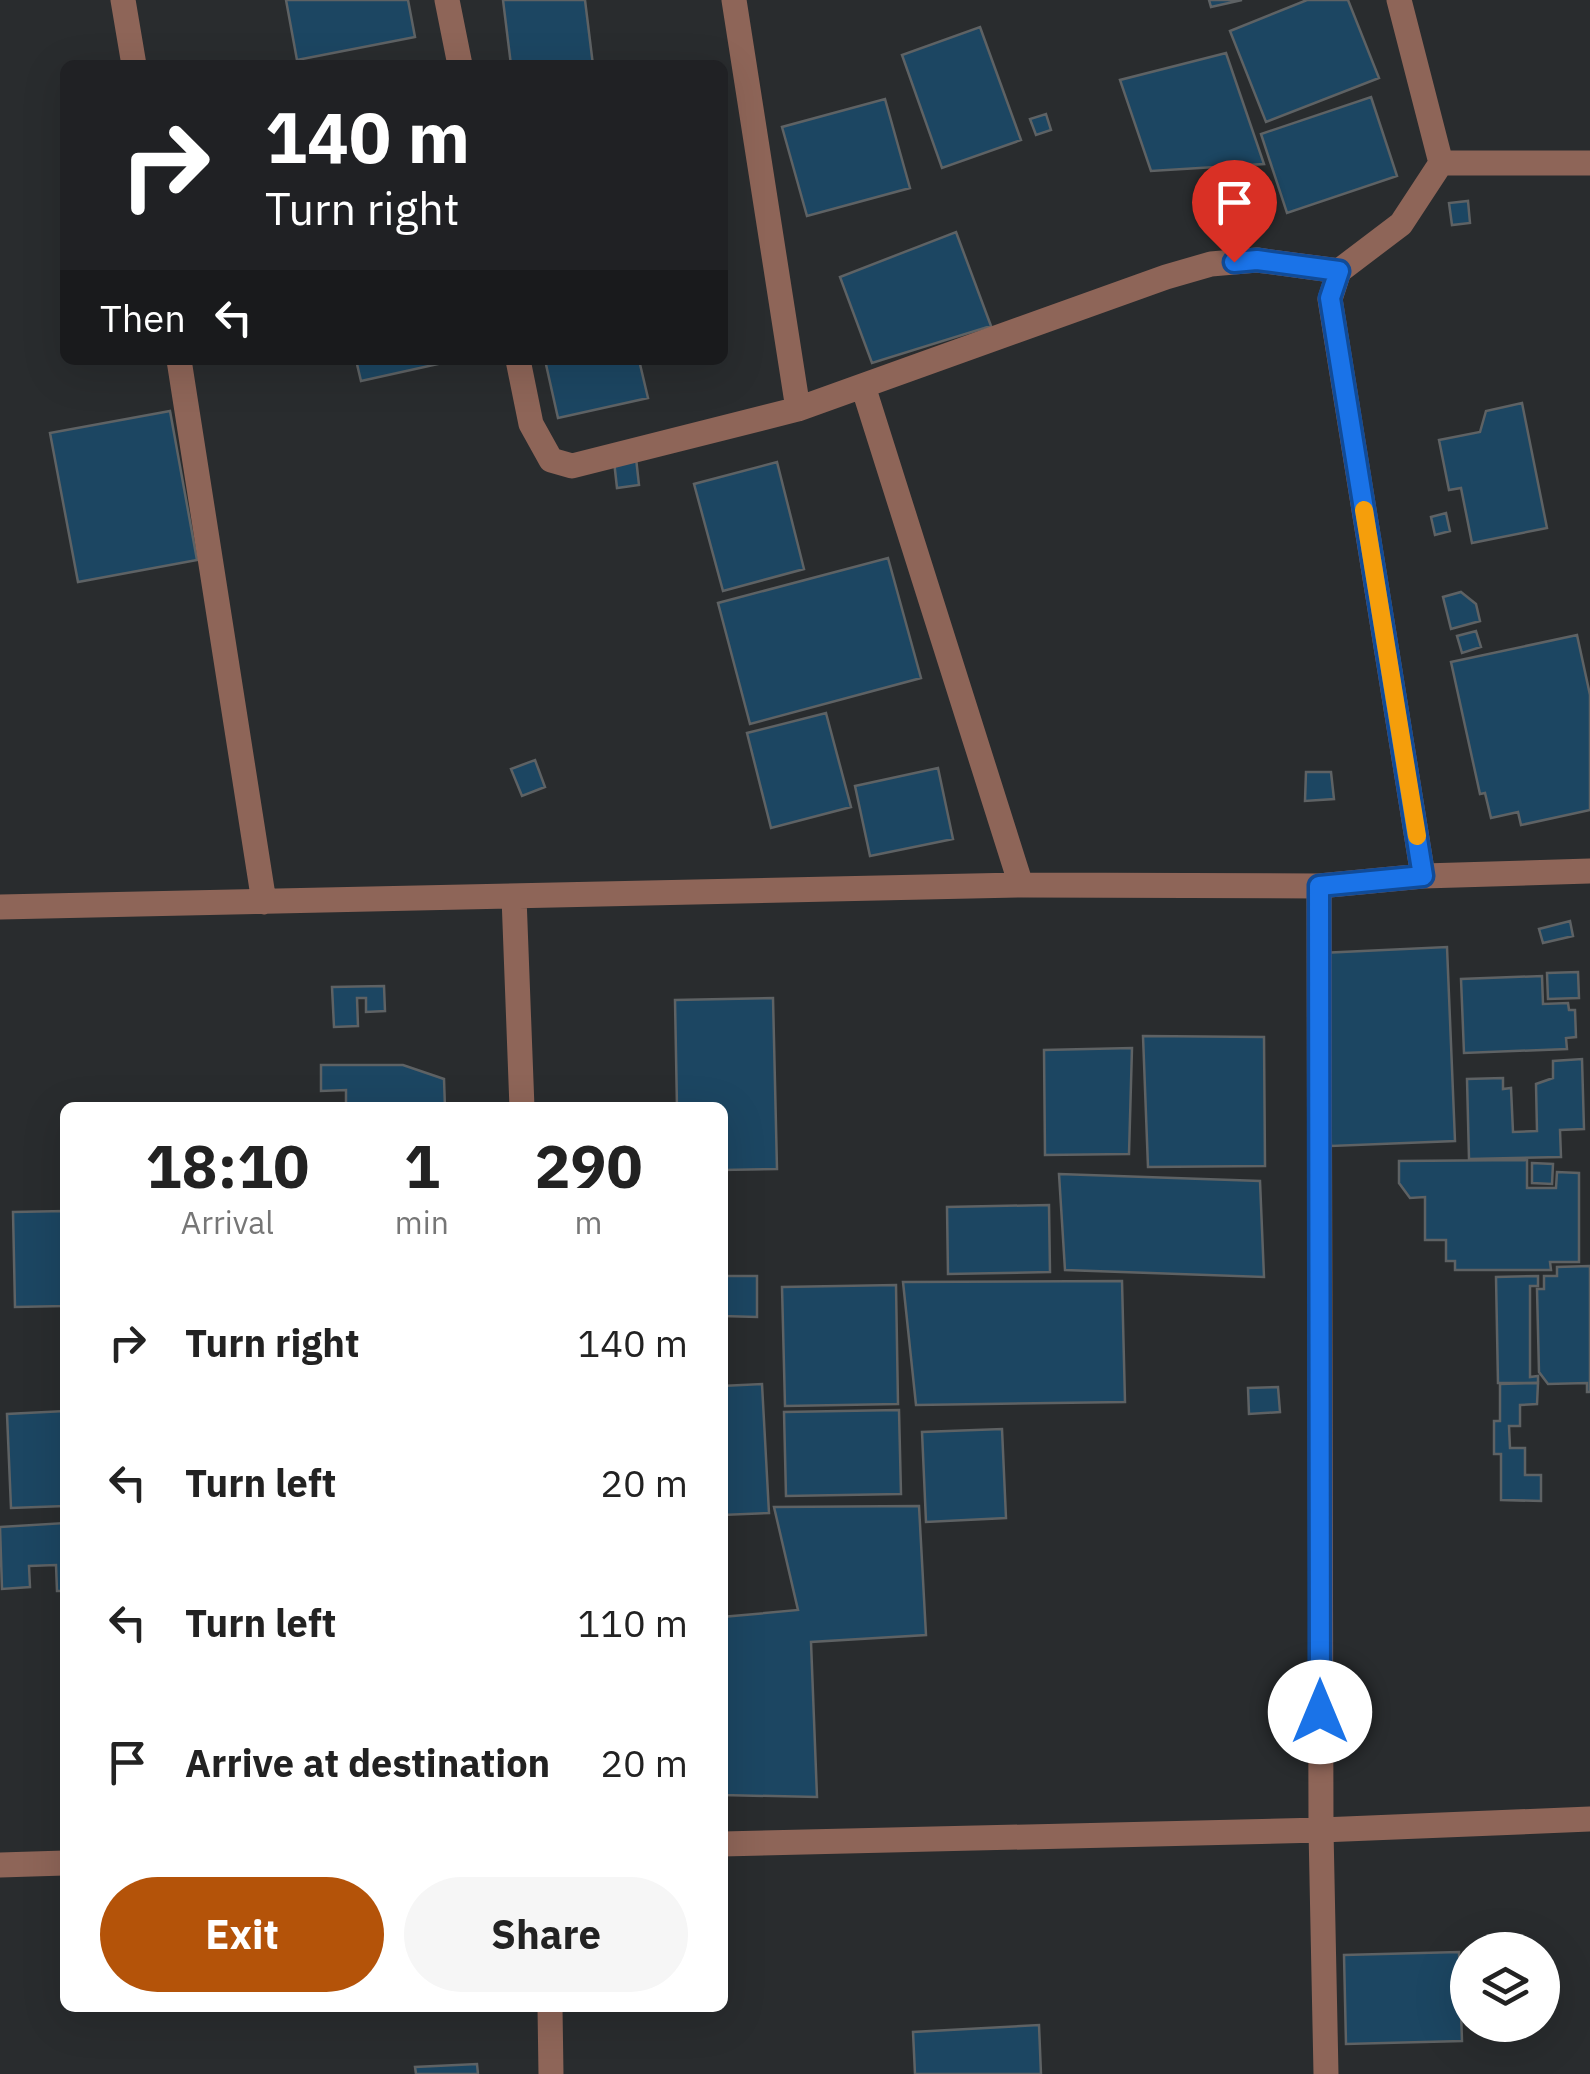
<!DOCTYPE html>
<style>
:root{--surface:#fff;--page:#f6f6f6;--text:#222;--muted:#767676;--accent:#b45309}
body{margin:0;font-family:"IBM Plex Sans",sans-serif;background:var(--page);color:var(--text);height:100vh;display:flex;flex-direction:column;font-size:38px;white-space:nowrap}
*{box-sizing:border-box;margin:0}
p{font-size:32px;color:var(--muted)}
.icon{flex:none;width:55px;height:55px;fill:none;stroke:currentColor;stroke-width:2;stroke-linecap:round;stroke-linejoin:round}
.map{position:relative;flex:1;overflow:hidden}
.side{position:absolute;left:60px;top:1102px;width:668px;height:910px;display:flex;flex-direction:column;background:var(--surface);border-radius:15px;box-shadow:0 10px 40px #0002}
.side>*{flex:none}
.banner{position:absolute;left:60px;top:60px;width:668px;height:305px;border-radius:15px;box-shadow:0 10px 40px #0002;background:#202124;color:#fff;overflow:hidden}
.controls{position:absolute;left:1450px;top:1932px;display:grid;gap:20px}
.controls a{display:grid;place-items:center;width:110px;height:110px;border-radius:50%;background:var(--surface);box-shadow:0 10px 40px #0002;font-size:50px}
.pin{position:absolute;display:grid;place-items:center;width:85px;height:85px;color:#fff;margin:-102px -42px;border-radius:50% 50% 50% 0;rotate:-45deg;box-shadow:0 0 10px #0007}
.pin .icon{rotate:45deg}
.me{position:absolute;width:110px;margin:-55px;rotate:0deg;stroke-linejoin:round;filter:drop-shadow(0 0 8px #0008)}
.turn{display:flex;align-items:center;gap:35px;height:210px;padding:0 40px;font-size:45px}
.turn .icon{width:130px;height:130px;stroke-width:2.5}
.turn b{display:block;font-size:70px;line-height:85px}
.then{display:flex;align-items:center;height:95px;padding:0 40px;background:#0003;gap:20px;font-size:38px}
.eta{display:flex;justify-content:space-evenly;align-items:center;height:170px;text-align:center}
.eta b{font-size:60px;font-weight:800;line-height:70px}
.button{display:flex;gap:20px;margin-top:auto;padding:20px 40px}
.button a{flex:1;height:115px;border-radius:60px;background:var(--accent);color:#fff;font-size:40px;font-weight:800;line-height:115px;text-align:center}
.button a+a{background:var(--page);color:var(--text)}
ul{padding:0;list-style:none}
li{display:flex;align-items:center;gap:30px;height:140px;padding:0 40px}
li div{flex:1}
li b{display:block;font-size:38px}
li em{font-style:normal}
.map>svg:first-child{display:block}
</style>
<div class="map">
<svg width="1590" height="2074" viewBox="0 0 1590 2074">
<rect width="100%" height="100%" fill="#292c2e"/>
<path fill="#1c4662" stroke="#5e6264" stroke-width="2.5" d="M286,0h122l7,37 -118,23z
M503,0h82l8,65h-82z
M1209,0h33l-31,7z
M1307,0h41l31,78 -113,44 -36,-91z
M980,27l41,113 -79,28 -40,-113z
M1226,53l38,111 -113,7 -31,-91z
M1371,97l26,79 -110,37 -26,-79z
M885,99l25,89 -103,28 -25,-89z
M1046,114l5,16 -15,5 -6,-16z
M1468,201l2,22 -18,2 -3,-22z
M956,232l35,94 -119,37 -32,-86z
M356,360h100l-95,21z
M545,360h94l9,38 -90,20z
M1522,403l25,125 -75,15 -11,-55 -12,2 -10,-50 41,-8 6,-21z
M170,411l27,149 -119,22 -28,-149z
M636,458l3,27 -22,3 -3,-27z
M777,462l27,107 -81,22 -29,-107z
M1446,513l4,18 -15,4 -4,-18z
M888,558l33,120 -171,46 -32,-121z
M1461,592l15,12 4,17 -29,8 -8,-32z
M1476,631l5,16 -19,6 -5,-17z
M1577,635l13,60v115l-69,15 -3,-13 -27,6 -6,-25 -5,1 -29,-132z
M826,713l25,94 -80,21 -24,-95z
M535,760l10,27 -23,9 -11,-27z
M938,768l15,71 -83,17 -15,-70z
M1306,772h25l3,27 -29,2z
M1570,921l3,15 -30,7 -4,-14z
M1447,947l8,194 -124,5 -10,-193z
M1578,972l1,26 -31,1 -1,-26z
M1542,976l1,28 25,-1 1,7h6l1,27 -10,1 1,11 -103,4 -3,-74z
M384,986l1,25 -19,1v-14h-9l1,28 -24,1 -2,-40z
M773,998l4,171 -55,1v-62h-45l-2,-108z
M1143,1036l121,1 1,129 -117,1z
M1132,1048l-3,106 -84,1 -1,-105z
M1582,1059l2,70 -24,1 1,27 -92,2 -2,-80 36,-1v11l8,-1 2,44 24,-1 -1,-47 17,-6v-17z
M321,1065h82l41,14 1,29h-99v-18l-25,1z
M1527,1160v28h29l1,-16 22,1v89h-29l1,8h-96v-9h-9v-21h-21v-43l-15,1 -11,-15v-22z
M1532,1163l21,1 -1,20 -20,-1z
M1059,1174l201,7 4,96 -199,-7z
M1049,1205l1,67 -102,2 -1,-67z
M65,1211v95l-50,1 -2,-95z
M1590,1266v126h-3v-9l-39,1 -9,-12 -2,-83h7v-13h13v-9z
M722,1276h35v41l-35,-1z
M1538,1276v10h-8v91l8,-1v7h-40l-2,-106z
M1122,1281l3,121 -209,3 -13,-123z
M896,1285l2,119 -113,2 -3,-119z
M1538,1383l-1,21 -17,1v21h-11l1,22h15v27h16v26l-40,-1v-46h-7v-33h6v-37z
M762,1384l7,129 -47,2v-129z
M1278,1387l2,25 -31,2 -1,-26z
M899,1410l2,84 -115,2 -2,-84z
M65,1411v95l-54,2 -4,-94z
M1002,1429l4,89 -80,4 -4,-90z
M919,1506l7,129 -115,7 6,155 -95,-2v-178l76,-7 -24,-103z
M65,1523v68h-8l-1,-26 -27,1 1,21 -28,2 -2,-62z
M1459,1952l3,89 -116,3 -2,-89z
M1039,2025l2,49h-126l-2,-42z
M477,2064l1,10h-62l-1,-7z"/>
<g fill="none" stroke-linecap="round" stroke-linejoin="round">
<path stroke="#8e6558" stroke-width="25" d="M123,0l11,65
M447,0l13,65
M734,0l64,409
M1399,0l42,163h149
M179,360l85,542
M518,360l13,64 20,36 21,6 226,-57 368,-132 45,-13 46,-4 82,11
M863,386l158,499
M1423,876l-93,-577 9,-28 62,-47 40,-61
M1319,886l2,944 5,244
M514,897l8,211
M0,907l1021,-22 298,1 104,-10 167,-5
M722,1844l599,-14 269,-11
M0,1865l65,-2
M550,2008l1,66"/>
</g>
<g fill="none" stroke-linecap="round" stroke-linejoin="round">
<defs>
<path id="route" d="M1234,262l23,-2 82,11 -9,27 93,578 -104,10 1,826"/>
</defs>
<use href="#route" stroke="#114b97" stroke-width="25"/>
<use href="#route" stroke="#1a73e8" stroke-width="18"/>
<path stroke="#f59e0b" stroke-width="18" d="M1364,510l53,326"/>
</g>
</svg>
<div class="controls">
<a><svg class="icon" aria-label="layers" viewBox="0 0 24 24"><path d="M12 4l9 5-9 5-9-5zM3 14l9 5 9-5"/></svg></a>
</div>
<div class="pin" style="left:1234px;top:262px;background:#d93025"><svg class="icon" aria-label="arrive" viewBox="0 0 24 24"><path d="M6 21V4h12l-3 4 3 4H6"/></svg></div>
<svg class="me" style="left:1320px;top:1712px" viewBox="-20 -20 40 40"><circle r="19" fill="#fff"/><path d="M0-13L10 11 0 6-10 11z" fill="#1a73e8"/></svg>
<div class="banner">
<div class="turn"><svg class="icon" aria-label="right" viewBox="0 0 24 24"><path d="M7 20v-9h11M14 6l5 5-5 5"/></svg><div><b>140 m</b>Turn right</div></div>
<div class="then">Then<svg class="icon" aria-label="left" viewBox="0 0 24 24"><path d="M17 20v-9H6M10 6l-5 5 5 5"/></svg></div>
</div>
<section class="side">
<div class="eta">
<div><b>18:10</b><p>Arrival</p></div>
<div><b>1</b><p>min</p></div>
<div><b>290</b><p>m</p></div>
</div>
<ul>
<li><svg class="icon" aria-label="right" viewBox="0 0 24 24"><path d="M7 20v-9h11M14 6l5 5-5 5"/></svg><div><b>Turn right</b></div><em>140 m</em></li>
<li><svg class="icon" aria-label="left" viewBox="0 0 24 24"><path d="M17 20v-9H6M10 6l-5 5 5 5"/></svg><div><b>Turn left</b></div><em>20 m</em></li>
<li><svg class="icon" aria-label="left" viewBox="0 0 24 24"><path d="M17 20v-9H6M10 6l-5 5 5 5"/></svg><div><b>Turn left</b></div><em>110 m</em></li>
<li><svg class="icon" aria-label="arrive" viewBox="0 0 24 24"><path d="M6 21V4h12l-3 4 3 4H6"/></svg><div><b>Arrive at destination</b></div><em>20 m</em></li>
</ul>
<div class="button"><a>Exit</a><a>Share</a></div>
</section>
</div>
